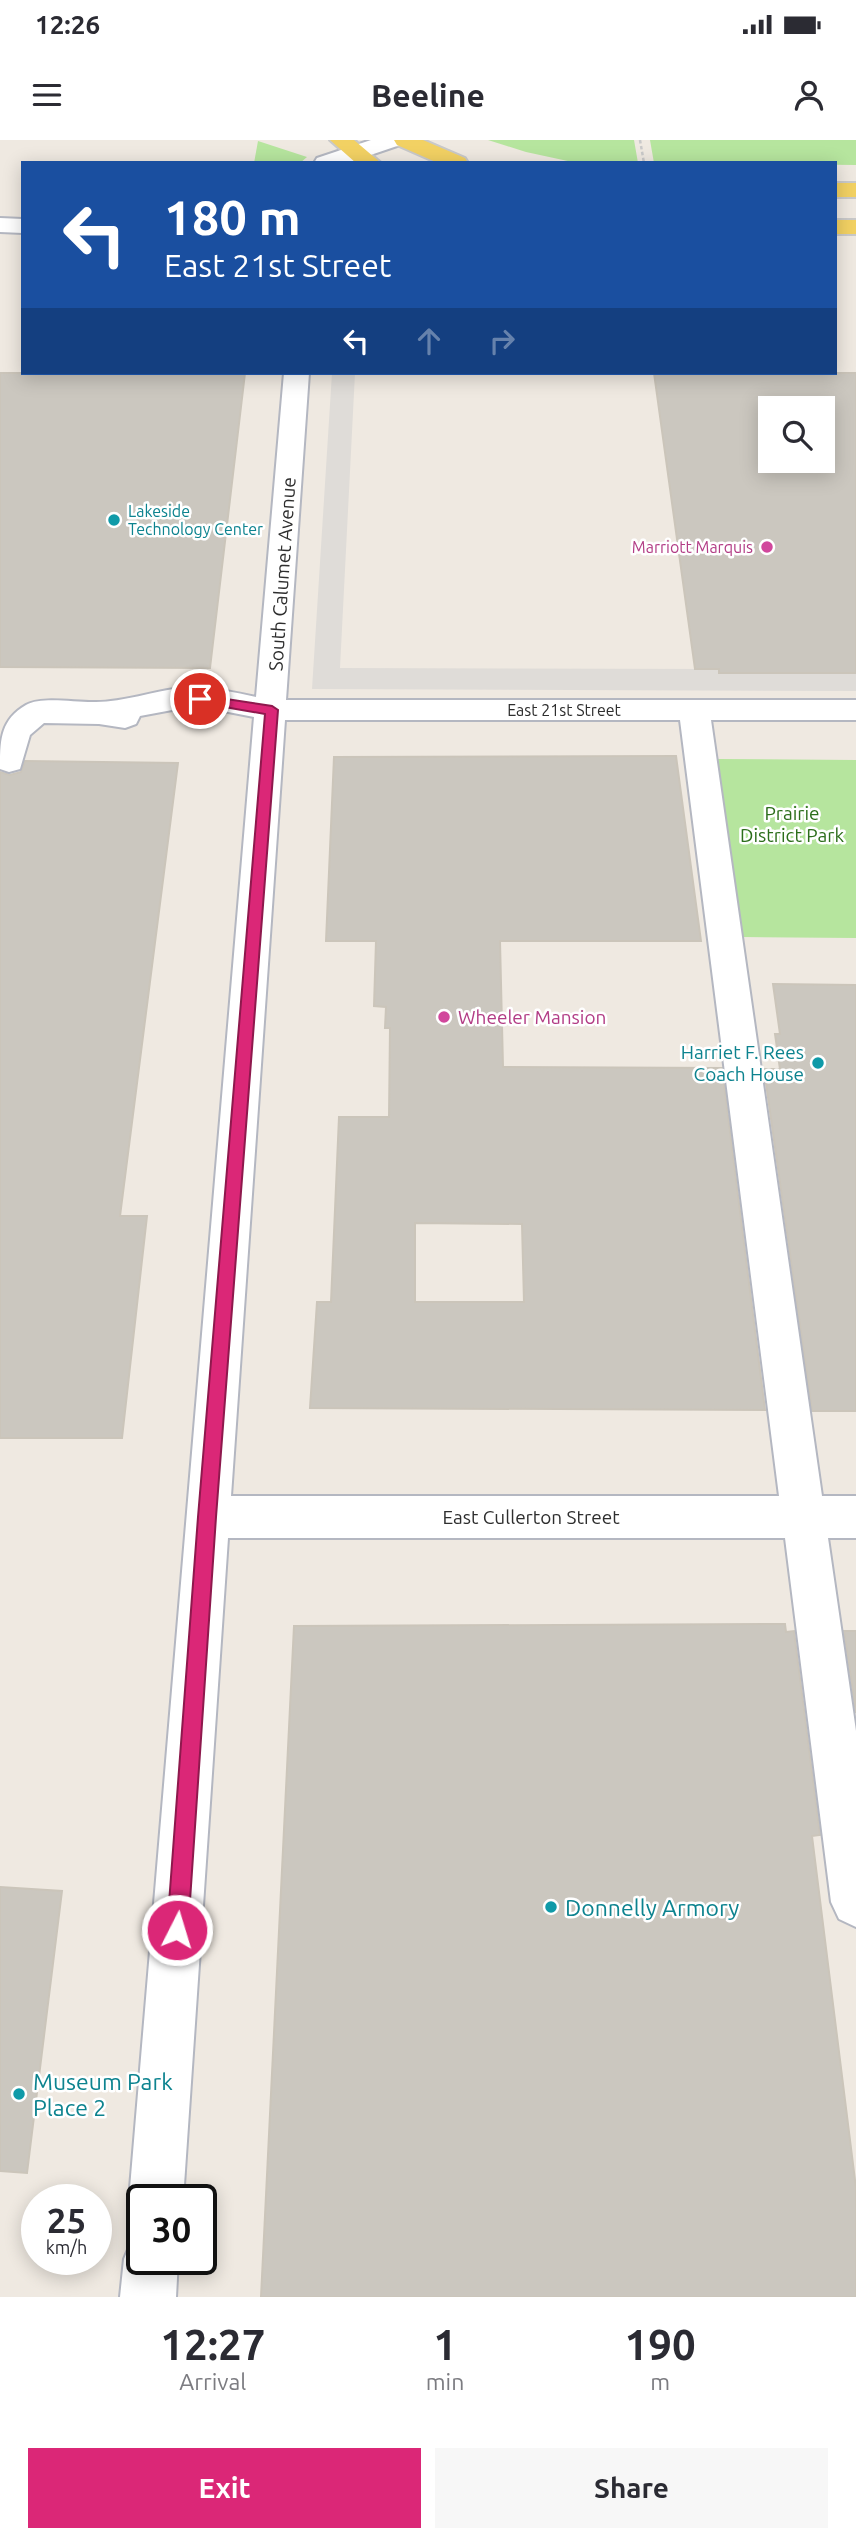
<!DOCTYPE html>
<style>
:root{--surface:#fff;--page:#f7f7f7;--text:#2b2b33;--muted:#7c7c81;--accent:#db2777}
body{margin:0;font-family:Ubuntu,sans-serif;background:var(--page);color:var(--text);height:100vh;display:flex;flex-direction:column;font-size:26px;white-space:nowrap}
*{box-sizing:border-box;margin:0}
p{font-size:23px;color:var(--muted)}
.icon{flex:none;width:38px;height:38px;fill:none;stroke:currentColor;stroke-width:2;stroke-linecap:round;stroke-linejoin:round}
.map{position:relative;height:2157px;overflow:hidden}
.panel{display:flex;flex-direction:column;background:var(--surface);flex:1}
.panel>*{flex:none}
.banner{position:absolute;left:21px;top:21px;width:816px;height:214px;border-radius:0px;box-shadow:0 4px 18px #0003;background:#1a4fa0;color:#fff;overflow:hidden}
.fabs{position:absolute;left:758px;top:256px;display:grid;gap:14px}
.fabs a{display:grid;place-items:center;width:77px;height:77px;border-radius:0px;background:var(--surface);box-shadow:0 4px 18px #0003;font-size:35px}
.speed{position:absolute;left:21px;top:2044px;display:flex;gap:14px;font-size:35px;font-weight:700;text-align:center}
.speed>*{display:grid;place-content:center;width:91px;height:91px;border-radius:50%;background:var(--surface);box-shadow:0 4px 18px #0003;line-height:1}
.speed small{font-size:18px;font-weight:400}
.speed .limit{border:4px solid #111;border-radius:10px;background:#fff;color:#111}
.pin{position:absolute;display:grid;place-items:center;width:60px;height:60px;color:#fff;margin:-30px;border:4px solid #fff;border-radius:50%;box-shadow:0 2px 7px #0007}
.me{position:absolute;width:77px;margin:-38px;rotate:5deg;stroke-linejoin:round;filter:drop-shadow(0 0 5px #0008)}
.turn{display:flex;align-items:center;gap:24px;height:147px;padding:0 28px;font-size:32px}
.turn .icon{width:91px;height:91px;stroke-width:2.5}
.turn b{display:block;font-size:49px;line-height:60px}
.lanes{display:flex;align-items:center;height:66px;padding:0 28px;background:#0003;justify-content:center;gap:35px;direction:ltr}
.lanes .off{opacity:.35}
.eta{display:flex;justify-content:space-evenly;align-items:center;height:119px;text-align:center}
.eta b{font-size:42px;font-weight:700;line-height:49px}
.action{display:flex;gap:14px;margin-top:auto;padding:14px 28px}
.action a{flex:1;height:80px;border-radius:0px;background:var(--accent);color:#fff;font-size:28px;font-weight:700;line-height:80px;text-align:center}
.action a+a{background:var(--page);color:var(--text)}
.status{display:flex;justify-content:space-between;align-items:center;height:49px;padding:0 35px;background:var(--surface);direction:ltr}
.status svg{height:19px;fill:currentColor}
header{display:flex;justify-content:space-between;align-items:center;height:91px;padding:0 28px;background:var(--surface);font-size:32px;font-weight:700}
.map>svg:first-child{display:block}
</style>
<div class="status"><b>12:26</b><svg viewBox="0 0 49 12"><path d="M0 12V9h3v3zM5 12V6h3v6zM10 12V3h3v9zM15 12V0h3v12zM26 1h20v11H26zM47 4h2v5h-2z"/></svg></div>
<header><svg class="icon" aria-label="menu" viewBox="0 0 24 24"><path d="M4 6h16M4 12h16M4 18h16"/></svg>Beeline<svg class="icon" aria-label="person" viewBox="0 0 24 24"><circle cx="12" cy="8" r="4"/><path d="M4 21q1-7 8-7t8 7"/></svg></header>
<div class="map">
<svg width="856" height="2157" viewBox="0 0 856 2157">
<rect width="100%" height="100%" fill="#efe9e1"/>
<path fill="#b6e59e" d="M488,0h146l4,23h-61l-51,-11z
M650,0h206v25l-202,-2z
M258,1l49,16 -7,6h-46z
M718,619l138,1v178l-114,-1z"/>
<path fill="#dfdcd8" d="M332,233h23l-15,295 379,1 1,4h136v18l-544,-2z"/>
<path fill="#cbc7bf" stroke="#cbc5ba" stroke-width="2" fill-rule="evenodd" d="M0,233h245l-35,295 -210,-1z
M654,233h202v300h-137v-4h-24zM770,268h52v52h-52z
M676,616l25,185h-201l3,126 219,1 43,342 -455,-2 7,-106h14l8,-185h50l1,-89h-5l1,-21 -12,-1 2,-65h-50l8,-184zM415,1083l107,1 2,78h-109z
M25,621l153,2 -58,453h27l-25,222h-122v-666l10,3 11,-3z
M773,844l83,1v426h-44l-48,-342h16l-5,-35h5z
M785,1484l1,8 8,-1 26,204 -8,1 44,352v109h-595l33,-671z
M844,1491h12v82z
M0,1747l62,4 -35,282 -27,-2z"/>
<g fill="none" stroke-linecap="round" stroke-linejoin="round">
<defs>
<path id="minor" d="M371,0h32l-3,5 -53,18h-33l3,-5z
M0,78l23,1v14l-23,-1z
M284,233h25l-23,327h570v20h-145l111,776h34v42h-28l28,193v196l-17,-8 -8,-17 -46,-364h-557l-45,662h-41v21l-5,-2 -8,-19 125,-1483 -36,-7 -35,-2 -43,8 -4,8 -11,4 -26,-4 -55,-1 -14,12 -10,34 -11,3 -9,-3c0,-28 0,-49 26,-64 15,-9 52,-2 70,-3 28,0 57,-11 85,-14 25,-2 51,4 75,9zM285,580h395l99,776h-548z
M142,2095v24h36l-2,38h-56l4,-38 8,-19z"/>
<path id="major" d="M330,0h24l27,23h-25z
M394,0h29l42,18 3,5h-30l-41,-18z
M835,43h21v14h-21z
M835,80h21v14h-21z"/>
</defs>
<use href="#minor" stroke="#b4b7c1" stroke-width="4"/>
<use href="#major" stroke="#c9c9c9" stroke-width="4"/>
<path stroke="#c9c9c9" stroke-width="2.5" stroke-dasharray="3.5 2.5" stroke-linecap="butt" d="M640,0l4,23"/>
<use href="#minor" fill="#fff" fill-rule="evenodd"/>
<use href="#major" fill="#f2d163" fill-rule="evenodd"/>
</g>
<path fill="#db2777" stroke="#8e194d" stroke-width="2" d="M200,555l72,11 6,4 -62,807 -28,413 -3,8 -8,3 -7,-3 -3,-8 31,-413 67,-803 -69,-12 -2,-3z"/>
<g fill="#0f9aa8" stroke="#fff" stroke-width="2.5">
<circle cx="114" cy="380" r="7"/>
<circle cx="818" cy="923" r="7"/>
<circle cx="551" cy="1767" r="7"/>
<circle cx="19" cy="1954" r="7"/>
</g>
<g fill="#d1479c" stroke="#fff" stroke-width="2.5">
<circle cx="767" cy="407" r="7"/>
<circle cx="444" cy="877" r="7"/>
</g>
<g text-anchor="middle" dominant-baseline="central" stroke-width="5" stroke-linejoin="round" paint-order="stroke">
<g font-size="16" fill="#0d838f" stroke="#fff" text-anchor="start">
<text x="128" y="371">Lakeside<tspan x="128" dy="18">Technology Center</tspan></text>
</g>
<g font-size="16" fill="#b23c85" stroke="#fff" text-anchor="end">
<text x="753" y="407">Marriott Marquis</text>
</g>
<g font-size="16" fill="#2e2e2e" stroke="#fff">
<text x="564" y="570">East 21st Street</text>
</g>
<g font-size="19" fill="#2e2e2e" stroke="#fff">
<text transform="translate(282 434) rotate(-86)">South Calumet Avenue</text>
<text x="531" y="1377">East Cullerton Street</text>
</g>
<g font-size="19" fill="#2c6e1b" stroke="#fff">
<text x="792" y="673">Prairie<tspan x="792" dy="22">District Park</tspan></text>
</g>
<g font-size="19" fill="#b23c85" stroke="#fff" text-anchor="start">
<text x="458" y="877">Wheeler Mansion</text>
</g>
<g font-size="19" fill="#0d838f" stroke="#fff" text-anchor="end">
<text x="804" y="912">Harriet F. Rees<tspan x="804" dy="22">Coach House</tspan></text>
</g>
<g font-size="23" fill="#0d838f" stroke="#fff" text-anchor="start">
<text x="565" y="1767">Donnelly Armory</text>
<text x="33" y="1941">Museum Park<tspan x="33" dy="26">Place 2</tspan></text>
</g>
</g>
</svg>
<div class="fabs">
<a><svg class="icon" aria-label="search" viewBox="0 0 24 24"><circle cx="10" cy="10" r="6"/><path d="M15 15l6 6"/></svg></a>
</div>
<div class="speed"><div>25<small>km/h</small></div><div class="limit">30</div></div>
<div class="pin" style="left:200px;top:559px;background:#d93025"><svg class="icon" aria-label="arrive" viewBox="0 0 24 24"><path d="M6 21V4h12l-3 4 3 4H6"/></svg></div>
<svg class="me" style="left:177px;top:1790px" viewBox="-20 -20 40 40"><circle r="17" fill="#db2777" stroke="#fff" stroke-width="3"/><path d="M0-11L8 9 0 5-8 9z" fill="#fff"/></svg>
<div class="banner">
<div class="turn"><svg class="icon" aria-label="left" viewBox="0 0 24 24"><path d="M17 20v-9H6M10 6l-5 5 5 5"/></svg><div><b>180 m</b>East 21st Street</div></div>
<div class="lanes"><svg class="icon" aria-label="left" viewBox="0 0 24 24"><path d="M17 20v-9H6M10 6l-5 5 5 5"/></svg><svg class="icon off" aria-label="ahead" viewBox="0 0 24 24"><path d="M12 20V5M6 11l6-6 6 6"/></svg><svg class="icon off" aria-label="right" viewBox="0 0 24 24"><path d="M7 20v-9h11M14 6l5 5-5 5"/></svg></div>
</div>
</div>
<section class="panel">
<div class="eta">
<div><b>12:27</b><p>Arrival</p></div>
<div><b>1</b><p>min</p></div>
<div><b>190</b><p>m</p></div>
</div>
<div class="action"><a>Exit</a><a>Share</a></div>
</section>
